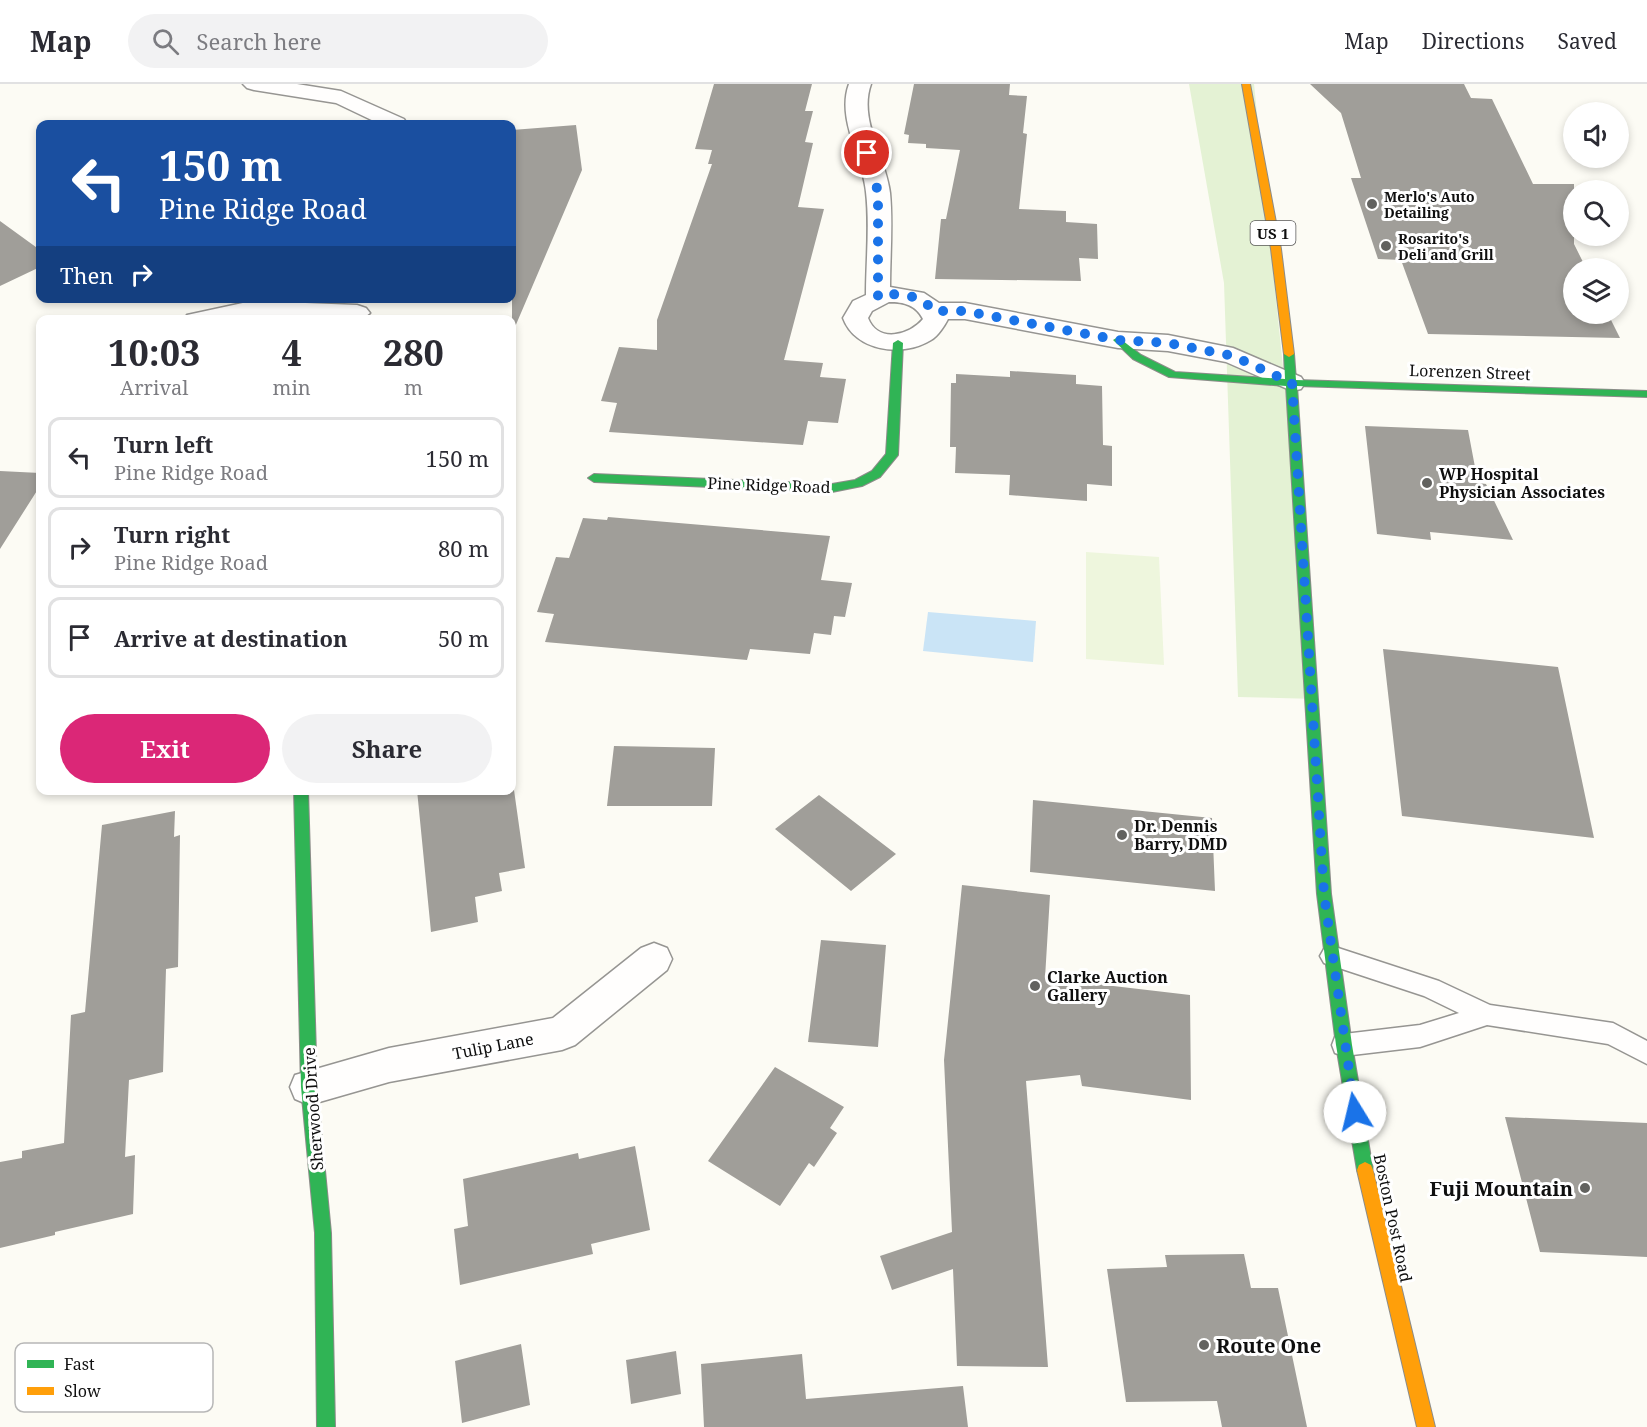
<!DOCTYPE html>
<style>
:root{--surface:#fff;--page:#f2f2f3;--text:#2b2b33;--muted:#7c7c81;--line:#e1e1e2;--accent:#db2777}
body{margin:0;font-family:"Noto Serif",serif;background:var(--page);color:var(--text);height:100vh;display:flex;flex-direction:column;font-size:22px;white-space:nowrap}
*{box-sizing:border-box;margin:0}
p{font-size:20px;color:var(--muted)}
.icon{flex:none;width:33px;height:33px;fill:none;stroke:currentColor;stroke-width:2;stroke-linecap:round;stroke-linejoin:round}
.map{position:relative;flex:1;overflow:hidden}
.drawer{position:absolute;left:36px;top:231px;width:480px;height:480px;display:flex;flex-direction:column;background:var(--surface);border-radius:12px;box-shadow:0 3px 9px #0003}
.drawer>*{flex:none}
.guide{position:absolute;left:36px;top:36px;width:480px;height:183px;border-radius:12px;box-shadow:0 3px 9px #0003;background:#1a4fa0;color:#fff;overflow:hidden}
.fabs{position:absolute;left:1563px;top:18px;display:grid;gap:12px}
.fabs a{display:grid;place-items:center;width:66px;height:66px;border-radius:50%;background:var(--surface);box-shadow:0 3px 9px #0003;font-size:30px}
.pin{position:absolute;display:grid;place-items:center;width:51px;height:51px;color:#fff;margin:-26px;border:3px solid #fff;border-radius:50%;box-shadow:0 2px 6px #0007}
.me{position:absolute;width:66px;margin:-33px;rotate:351deg;stroke-linejoin:round;filter:drop-shadow(0 0 4px #0008)}
.turn{display:flex;align-items:center;gap:21px;height:126px;padding:0 24px;font-size:27px}
.turn .icon{width:78px;height:78px;stroke-width:2.5}
.turn b{display:block;font-size:42px;line-height:51px}
.then{display:flex;align-items:center;height:57px;padding:0 24px;background:#0003;gap:12px;font-size:22px}
.eta{display:flex;justify-content:space-evenly;align-items:center;height:102px;text-align:center}
.eta b{font-size:36px;font-weight:700;line-height:42px}
.cta{display:flex;gap:12px;margin-top:auto;padding:12px 24px}
.cta a{flex:1;height:69px;border-radius:36px;background:var(--accent);color:#fff;font-size:24px;font-weight:700;line-height:69px;text-align:center}
.cta a+a{background:var(--page);color:var(--text)}
ul{padding:0;list-style:none}
li{display:flex;align-items:center;gap:18px;height:81px;margin:0 12px 9px;padding:0 12px;border:3px solid var(--line);border-radius:12px}
li div{flex:1}
li b{display:block;font-size:22px}
li em{font-style:normal}
header{display:flex;align-items:center;gap:36px;box-sizing:border-box;height:84px;padding:0 30px;background:var(--surface);border-bottom:2px solid var(--line)}
header strong{font-size:28px}
nav{display:flex;gap:33px;margin-inline-start:auto;font-size:21px}
.search{width:420px;height:54px;background:var(--page);display:flex;align-items:center;gap:15px;box-sizing:border-box;padding:0 21px;border-radius:33px;color:var(--muted);font-size:22px}
.map>svg:first-child{display:block}
</style>
<header>
<strong>Map</strong>
<div class="search"><svg class="icon" aria-label="search" viewBox="0 0 24 24"><circle cx="10" cy="10" r="6"/><path d="M15 15l6 6"/></svg>Search here</div>
<nav><a>Map</a><a>Directions</a><a>Saved</a></nav>
</header>
<div class="map">
<svg width="1647" height="1343" viewBox="0 0 1647 1343">
<rect width="100%" height="100%" fill="#fcfbf4"/>
<path fill="#e4f2d4" d="M1189,0h65l63,615 -79,-2 -14,-414z"/>
<path fill="#eef6dd" d="M1086,468l73,5 5,108 -78,-6z"/>
<path fill="#cae4f6" d="M928,528l108,9 -3,41 -110,-11z"/>
<path fill="#a09e99" d="M714,0h98l-7,27h8l-8,31 8,1 -15,64 26,2 -40,151 39,3 -3,14 26,2 -8,44 -30,-2 -5,24 -194,-13 8,-29 -16,-2 18,-54 38,3v-30l55,-156h-4l4,-14 -17,-1z
M914,0h96l-1,11 18,1 -4,37 4,1 -8,75 47,2v11l31,2 1,35 -19,-1 2,23 -146,-2 6,-60h5l14,-69 -34,-2v-4l-18,-1 1,-8 -5,-1z
M1310,0h154l7,14 21,1 41,85h41v60l12,24h-12v46h34l12,24 -192,-4 -27,-74 -23,-1 -27,-81h10l-20,-65z
M576,41l6,45 -70,164v-204z
M0,137l40,29v17l-40,19z
M1010,287l66,4v9l26,2 1,59 9,1v40l-25,-2v17l-78,-6 1,-20 -55,-2 1,-26h-6l1,-64h5v-9l54,3z
M1365,342l103,4 10,53 8,1 27,56 -83,-8 1,8 -54,-6z
M0,387l40,2v13l-40,63z
M608,433l222,19 -9,44 31,3 -7,34 -11,-1 -3,19 -17,-2 -4,21 -60,-5 -3,11 -202,-18 9,-28 -17,-2 19,-55 13,1 14,-40 24,2z
M1383,565l175,18 36,171 -192,-22z
M614,662l101,2 -3,58h-105z
M417,706h97l11,78 -26,5 3,18 -27,6 3,25 -47,10z
M819,711l77,59 -45,37 -76,-62z
M1033,716l179,18 3,73 -185,-19z
M175,727l-1,26 6,-2 -2,132 -12,2 -3,103 -34,8 -4,77 10,-2 -2,59 -78,18v3l-55,13v-86l22,-4v-7l42,-8 7,-128 14,-3 17,-187z
M962,801l88,10 -5,83 145,17 1,105 -109,-14 -2,-11 -54,6 22,286 -91,-1 -4,-97 -61,21 -12,-34 72,-24 -8,-172z
M821,856l65,5 -8,102 -70,-5z
M775,983l69,40 -14,21 7,5 -23,34 -5,-4 -29,43 -72,-45z
M1505,1033l142,6v134l-107,-5z
M635,1062l15,84 -59,14 2,10 -133,31 -6,-56 14,-3 -5,-47 115,-26 1,6z
M1244,1170l7,34h27l29,139h-85l-5,-26 -91,1 -19,-133 60,-2 -2,-12z
M521,1260l9,61 -68,18 -7,-62z
M676,1267l5,43 -50,10 -5,-44z
M802,1270l4,45 157,-13 5,41h-264l-3,-63z"/>
<g fill="none" stroke-linecap="round" stroke-linejoin="round">
<defs>
<path id="lane" d="M1332,862l107,35 51,24 123,18 34,18v23l-39,-20 -121,-19 -67,22 -76,9 -9,-3 -3,-8 3,-8 9,-3 76,-9 39,-12 -35,-17 -100,-33 -4,-7 4,-7z"/>
<path id="street" d="M243,0h54l44,7 63,28 3,5h-27l-44,-21 -82,-13 -7,-2z
M849,0h22c-13,36 15,74 19,109 3,31 0,63 0,94l34,6 15,10h26l153,29 50,3 65,13 68,29 4,6 -4,6 -9,2 -66,-29 -58,-11 -50,-3 -153,-29h-17c-3,6 -10,17 -17,21 -29,18 -76,11 -88,-22l10,-17 13,-6c0,-34 4,-70 0,-103 -3,-34 -30,-73 -17,-108zM889,218c15,0 27,3 34,17 -13,16 -45,25 -55,-1l4,-7z
M252,217l105,4 9,3 4,5 -9,7 -109,-3 -15,3h-53l3,-5z
M654,859l13,5 5,11 -5,11 -92,75 -13,5 -173,32 -80,23 -14,-6 -5,-12 5,-12 94,-27 164,-30 88,-70z"/>
<path id="fast" d="M1118,253l23,18 34,17 110,7 -1,-25 5,-3 5,3 2,26 351,11v6l-350,-11 34,508 21,151 21,125 -2,5 -6,3 -6,-3 -2,-5 -21,-125 -19,-151 -31,-508 -117,-9 -36,-18 -20,-19z
M898,256l5,3 -5,112 -18,22 -18,9 -30,6 -238,-10 -6,-4 6,-4 238,10 23,-4 17,-9 14,-17 7,-111z
M294,706h14l9,297 14,146 4,194h-18l-2,-194 -14,-146z"/>
<path id="slow" d="M1242,0h8l31,165 13,105 -5,3 -5,-3 -13,-105z
M1365,1078l6,3 2,5 62,257h-18l-60,-257 2,-5z"/>
</defs>
<use href="#lane" stroke="#969592" stroke-width="3"/>
<use href="#street" stroke="#969592" stroke-width="3"/>
<use href="#fast" stroke="#8c8c89" stroke-width="2"/>
<use href="#slow" stroke="#8c8c89" stroke-width="2"/>
<use href="#lane" fill="#fffefd" fill-rule="evenodd"/>
<use href="#street" fill="#fffefd" fill-rule="evenodd"/>
<use href="#fast" fill="#30b455" fill-rule="evenodd"/>
<use href="#slow" fill="#ff9f0a" fill-rule="evenodd"/>
</g>
<g fill="none" stroke-linecap="round" stroke-linejoin="round">
<path stroke="#1a73e8" stroke-width="10" stroke-dasharray="0 18" d="M867,69l11,39v105c17,-6 45,-2 55,14h31l154,29 50,3 65,13 59,27 32,511 31,218"/>
</g>
<g fill="#62625f" stroke="#fff" stroke-width="2">
<circle cx="1372" cy="120" r="6"/>
<circle cx="1386" cy="162" r="6"/>
<circle cx="1427" cy="399" r="6"/>
<circle cx="1122" cy="751" r="6"/>
<circle cx="1035" cy="902" r="6"/>
<circle cx="1585" cy="1104" r="6"/>
<circle cx="1204" cy="1261" r="6"/>
</g>
<g text-anchor="middle" dominant-baseline="central" stroke-width="6" stroke-linejoin="round" paint-order="stroke">
<g font-size="14" font-weight="bold" fill="#0f0f0f" stroke="#fff" text-anchor="start">
<text x="1384" y="112">Merlo's Auto<tspan x="1384" dy="16">Detailing</tspan></text>
<text x="1398" y="154">Rosarito's<tspan x="1398" dy="16">Deli and Grill</tspan></text>
</g>
<rect fill="#fff" stroke="#575757" stroke-width="1.5" x="1250.5" y="137" width="45" height="24" rx="4.5"/>
<g font-size="15" font-weight="bold" fill="#0f0f0f">
<text x="1273" y="149">US 1</text>
</g>
<g font-size="16" fill="#0f0f0f" stroke="#fff">
<text transform="translate(1470 288) rotate(2)">Lorenzen Street</text>
<text transform="translate(769 401) rotate(2)">Pine Ridge Road</text>
<text transform="translate(493 962) rotate(-11)">Tulip Lane</text>
<text transform="translate(313 1025) rotate(-94)">Sherwood Drive</text>
<text transform="translate(1393 1134) rotate(78)">Boston Post Road</text>
</g>
<g font-size="16" font-weight="bold" fill="#0f0f0f" stroke="#fff" text-anchor="start">
<text x="1439" y="390">WP Hospital<tspan x="1439" dy="18">Physician Associates</tspan></text>
<text x="1134" y="742">Dr. Dennis<tspan x="1134" dy="18">Barry, DMD</tspan></text>
<text x="1047" y="893">Clarke Auction<tspan x="1047" dy="18">Gallery</tspan></text>
</g>
<g font-size="20" font-weight="bold" fill="#0f0f0f" stroke="#fff" text-anchor="end">
<text x="1573" y="1104">Fuji Mountain</text>
<text x="1216" y="1261" text-anchor="start">Route One</text>
</g>
</g>
<rect x="15" y="1259" width="198" height="69" rx="9" fill="#fff" stroke="#b7b7b7" stroke-width="1.5"/>
<rect x="27" y="1276" width="27" height="8" fill="#30b455"/>
<rect x="27" y="1303" width="27" height="8" fill="#ff9f0a"/>
<g font-size="16" fill="#0f0f0f">
<text x="64" y="1286">Fast</text>
<text x="64" y="1313">Slow</text>
</g>
</svg>
<div class="fabs">
<a><svg class="icon" aria-label="sound" viewBox="0 0 24 24"><path d="M4 9h4l5-4v14l-5-4H4zM17 9q2 3 0 6"/></svg></a>
<a><svg class="icon" aria-label="search" viewBox="0 0 24 24"><circle cx="10" cy="10" r="6"/><path d="M15 15l6 6"/></svg></a>
<a><svg class="icon" aria-label="layers" viewBox="0 0 24 24"><path d="M12 4l9 5-9 5-9-5zM3 14l9 5 9-5"/></svg></a>
</div>
<div class="pin" style="left:867px;top:69px;background:#d93025"><svg class="icon" aria-label="arrive" viewBox="0 0 24 24"><path d="M6 21V4h12l-3 4 3 4H6"/></svg></div>
<svg class="me" style="left:1355px;top:1028px" viewBox="-20 -20 40 40"><circle r="19" fill="#fff"/><path d="M0-13L10 11 0 6-10 11z" fill="#1a73e8"/></svg>
<div class="guide">
<div class="turn"><svg class="icon" aria-label="left" viewBox="0 0 24 24"><path d="M17 20v-9H6M10 6l-5 5 5 5"/></svg><div><b>150 m</b>Pine Ridge Road</div></div>
<div class="then">Then<svg class="icon" aria-label="right" viewBox="0 0 24 24"><path d="M7 20v-9h11M14 6l5 5-5 5"/></svg></div>
</div>
<section class="drawer">
<div class="eta">
<div><b>10:03</b><p>Arrival</p></div>
<div><b>4</b><p>min</p></div>
<div><b>280</b><p>m</p></div>
</div>
<ul>
<li><svg class="icon" aria-label="left" viewBox="0 0 24 24"><path d="M17 20v-9H6M10 6l-5 5 5 5"/></svg><div><b>Turn left</b><p>Pine Ridge Road</p></div><em>150 m</em></li>
<li><svg class="icon" aria-label="right" viewBox="0 0 24 24"><path d="M7 20v-9h11M14 6l5 5-5 5"/></svg><div><b>Turn right</b><p>Pine Ridge Road</p></div><em>80 m</em></li>
<li><svg class="icon" aria-label="arrive" viewBox="0 0 24 24"><path d="M6 21V4h12l-3 4 3 4H6"/></svg><div><b>Arrive at destination</b></div><em>50 m</em></li>
</ul>
<div class="cta"><a>Exit</a><a>Share</a></div>
</section>
</div>
